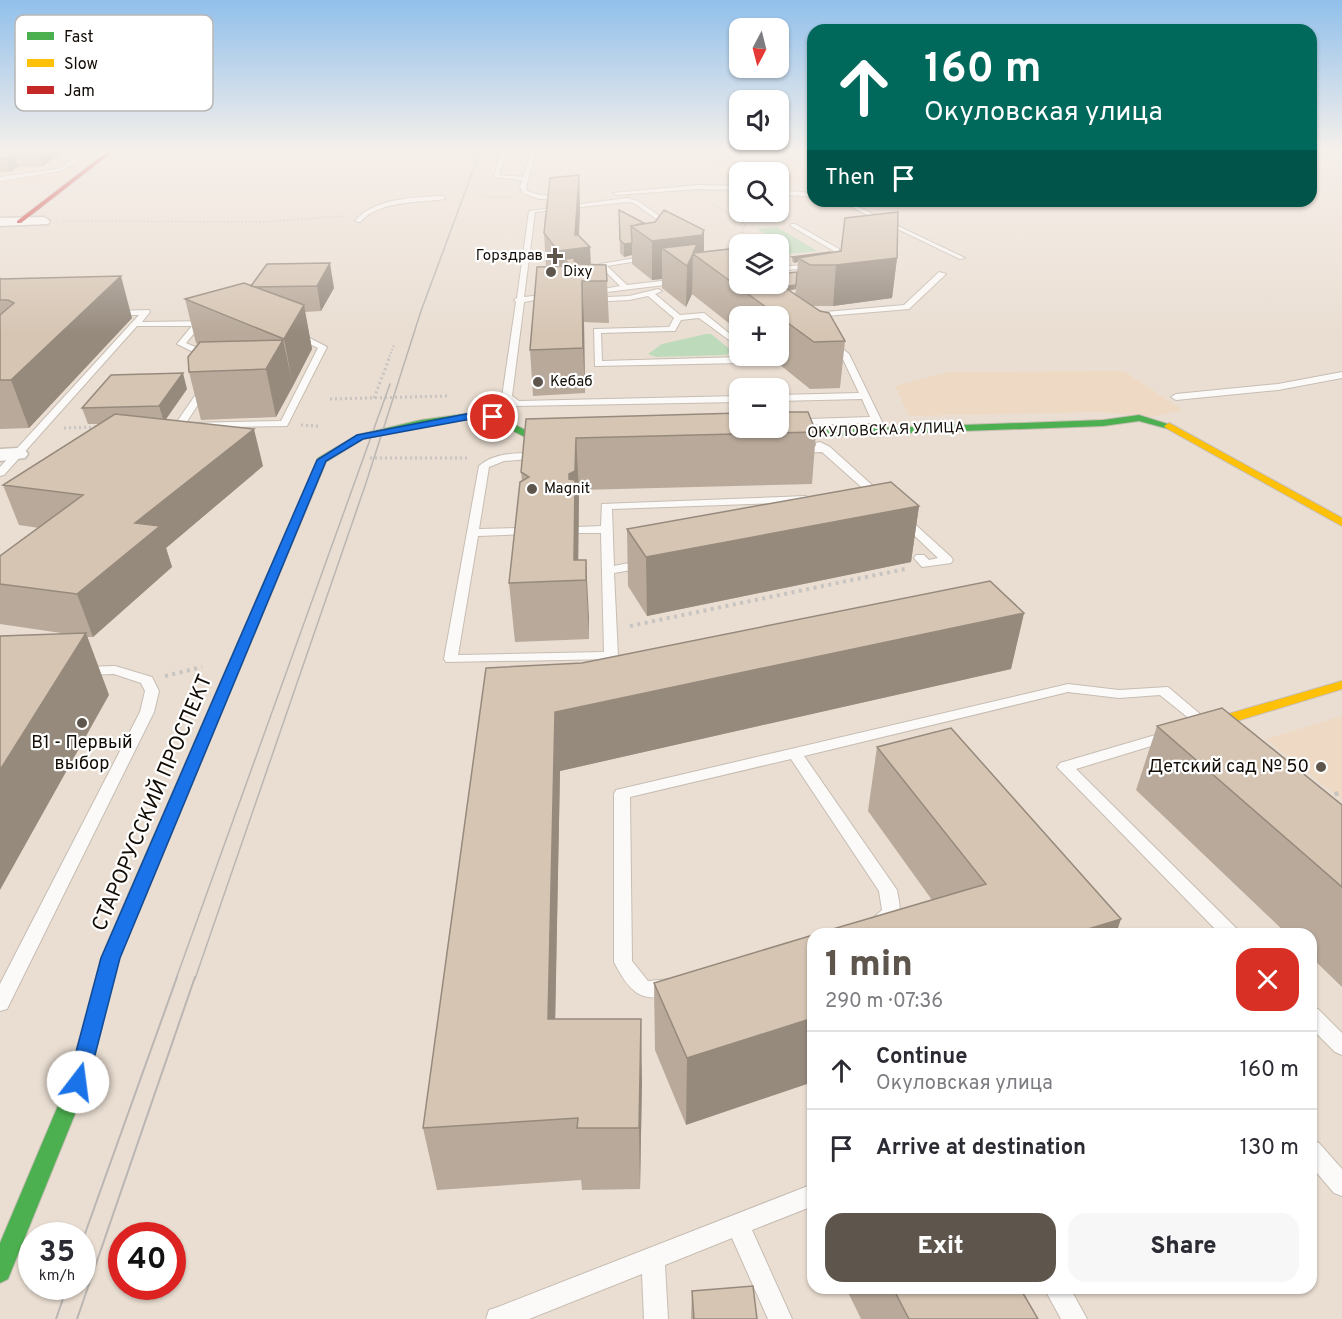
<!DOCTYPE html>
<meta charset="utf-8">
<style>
:root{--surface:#fff;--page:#f7f7f7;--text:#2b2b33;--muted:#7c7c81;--line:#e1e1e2;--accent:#5e564d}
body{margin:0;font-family:Overpass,sans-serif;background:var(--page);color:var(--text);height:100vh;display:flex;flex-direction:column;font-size:22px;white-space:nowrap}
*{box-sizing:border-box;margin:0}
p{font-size:20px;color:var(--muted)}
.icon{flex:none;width:33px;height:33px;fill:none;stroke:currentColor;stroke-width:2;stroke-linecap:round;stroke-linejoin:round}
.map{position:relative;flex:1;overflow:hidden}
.panel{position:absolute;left:807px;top:928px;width:510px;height:366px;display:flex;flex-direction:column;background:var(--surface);border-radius:18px;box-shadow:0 2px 4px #0004}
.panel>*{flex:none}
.hud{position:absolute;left:807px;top:24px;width:510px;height:183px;border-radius:18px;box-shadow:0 2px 4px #0004;background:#00695c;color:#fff;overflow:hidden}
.needle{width:39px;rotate:187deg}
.fabs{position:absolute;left:729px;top:18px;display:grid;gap:12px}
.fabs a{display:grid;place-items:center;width:60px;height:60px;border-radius:12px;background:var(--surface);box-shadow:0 2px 4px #0004;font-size:30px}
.speed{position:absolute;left:18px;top:1222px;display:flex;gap:12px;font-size:30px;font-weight:700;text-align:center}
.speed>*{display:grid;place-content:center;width:78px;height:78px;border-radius:50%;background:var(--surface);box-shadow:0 2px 4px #0004;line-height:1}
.speed small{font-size:15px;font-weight:400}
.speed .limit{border:9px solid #d22;background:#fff;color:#111}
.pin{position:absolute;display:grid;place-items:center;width:51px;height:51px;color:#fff;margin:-26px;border:3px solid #fff;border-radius:50%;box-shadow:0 2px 6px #0007}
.me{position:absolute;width:66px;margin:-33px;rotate:15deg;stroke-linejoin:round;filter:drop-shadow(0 0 4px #0008)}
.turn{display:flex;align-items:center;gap:21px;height:126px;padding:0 18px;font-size:27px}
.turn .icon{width:78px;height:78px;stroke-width:2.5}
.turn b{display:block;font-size:42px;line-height:51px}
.then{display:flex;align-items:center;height:57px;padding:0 18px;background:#0003;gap:12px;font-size:22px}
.round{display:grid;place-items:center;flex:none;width:63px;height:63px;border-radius:18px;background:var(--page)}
.head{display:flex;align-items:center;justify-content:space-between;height:102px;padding:0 18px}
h1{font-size:36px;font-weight:800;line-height:45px;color:var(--accent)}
.primary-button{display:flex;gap:12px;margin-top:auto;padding:12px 18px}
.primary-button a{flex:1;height:69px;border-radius:18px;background:var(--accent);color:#fff;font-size:24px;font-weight:800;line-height:69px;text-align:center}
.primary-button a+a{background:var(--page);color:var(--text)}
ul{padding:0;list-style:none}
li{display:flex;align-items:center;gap:18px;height:78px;padding:0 18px;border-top:2px solid var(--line)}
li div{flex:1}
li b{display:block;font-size:22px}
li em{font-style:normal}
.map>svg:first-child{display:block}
</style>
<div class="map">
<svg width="1342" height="1319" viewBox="0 0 1342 1319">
<rect width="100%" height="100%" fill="#eaded2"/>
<path fill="#eedac4" d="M0,149h103l-49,34 -54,1z
M679,149h115l19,9v24l-34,3 -1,-13h-38l-1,11z
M1124,371l59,39 -32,7 -50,-5 -192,4 -14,-30 53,-14z
M1342,716v84l-76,-61z"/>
<path fill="#bddbba" d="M777,227l40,24 -38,4 -1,-11h-19l19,-2 -21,-13z
M706,334h5l21,17 -6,4 -70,2 -8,-3 14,-10z"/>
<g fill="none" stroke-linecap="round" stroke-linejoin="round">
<defs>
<path id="lane" d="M89,149l7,1 -35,21 -61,10v-4l58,-8z
M501,149h6l-8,26 24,2 8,-28h6l-11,38 1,4 13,4 24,1 2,3h-27l-16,-6 -3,-6 2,-7 -28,-3z
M698,185l42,1v4l-42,-1 -82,6 -3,-2z
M778,190l35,3v4l-35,-3z
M443,196l2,3c-27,4 -65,1 -85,23l-5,-1c19,-23 61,-24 88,-25z
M627,198l11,3 33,23v6h-4l-1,-4 -32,-23 -7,-1 -92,10 -11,85 29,-3 4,2 -33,6 -12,94 7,5 221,-5v6l-226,4 -12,-9 14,-95 -2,-2 3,-2 12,-87z
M839,201l12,2 45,-2 -40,5 109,52 -5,1z
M791,224h4l44,25 -2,20 -6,-1 3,-17 -43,-25z
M648,256l2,3 -43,7 20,19 51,-6h3v4l-91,11 -4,-2 34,-6 -20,-20v-2z
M818,264l-2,3 -38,4v-4z
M939,272l7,2 -37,35 -95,8 -4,-2 4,-2 90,-8z
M658,289l4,2 -7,3 25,21 24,-2 36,29v6l-41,-30 -18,2 -6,11h-3l-71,2 1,28 139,-4 14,-1 -1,2 -11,5 -148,3 -1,-37 75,-2 5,-9 -26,-22 -19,4 -38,2 -4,-2 1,-2 41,-2z
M149,310l1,2 -8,10 71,-1v4h-12l-15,18 26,11v4h-6l-29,-14 15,-18h-55l-133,149 -4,1v-9l139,-152h-28v-4z
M292,332h6l29,15 -40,79 -111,2 -2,-2 29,-42 3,-1 4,3 -24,37 95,-2 37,-73 -26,-12z
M827,341h6l16,13 38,78 -2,2h-6l-6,-11 -95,3v-6l92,-3 -8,-18 -84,2v-6l81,-2 -18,-38 -14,-10z
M1342,372v6l-64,12 -102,10 -5,-3 5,-3 102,-10z
M820,442l10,5 54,49v4h-8l-54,-48 -24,1 -5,-3 5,-3 18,-1v-3z
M539,453l5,3 -1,2 -39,3 -15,6 -10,62 46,-1 6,3 -6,3 -47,2 -20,119 146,-3 -3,-119h-23l-6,-3 6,-3 23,-1 1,-22 204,-8 5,3 -5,3 -194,7 2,57 30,-6 6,4 -2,3 -34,6 4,83 -2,3 -170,3 -2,-3 35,-193c15,-14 40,-13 60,-13z
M903,516l4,1 44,40 2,3 -2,3 -29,4 -8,-9 2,-3h8l5,5 9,-2 -39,-37v-4z
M115,666l37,11 7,14 -5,21 -147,297 -7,2v-27l140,-272 5,-21 -4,-8 -27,-9 -31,1 -7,-4 7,-4z
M1068,684l51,6 49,-3 45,38 -2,3h-10l-41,-33 -41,3 -51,-6 -264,64 93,134c1,7 4,17 2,23 -7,23 -45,23 -63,21l3,-5 32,-9 11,-10 -3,-19 -88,-132 -161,38 2,164 16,20 23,-2 7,2 2,6 -2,6c-36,12 -48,0 -64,-31v-168l2,-4z
M1169,731l5,2 2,3 -2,3 -98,30 161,160 3,5h-20l-163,-167 3,-4z
M1311,1007l7,2 24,24v22l-7,-3 -24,-24z
M1311,1140l8,3 23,26v27l-8,-3 -23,-27z
M813,1184v22l-61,24 40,89h-24l-36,-81 -67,27 3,54h-24l-2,-45 -113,45h-43l3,-9 9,-3z
M1044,1288h26l17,31h-26z"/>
<path id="street" d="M44,217l6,4 -2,3 -48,2v-8z
M18,448l7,2 3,4 -3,4 -25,3v-12z"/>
<path id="fast" d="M471,413l25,2 45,23 26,1 5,3 -5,3 -28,-1 -48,-24 -20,-1 -50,7 -58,13 -37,23 -95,228 -2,3h-10l-2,-3 101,-232 39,-23 64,-15z
M1139,415l35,11 -5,3 -30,-8 -36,5 -332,12 -5,-3 5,-3 332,-12z
M137,888l6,2 3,5 -27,63 -31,124 -80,197 -8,4v-40l68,-161 33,-124 27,-63 3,-5z"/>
<path id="slow" d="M1169,423l173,95v8l-176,-98 -2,-2z
M1342,681v8l-125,38 9,9 -2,3h-10l-15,-14 2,-3z
M224,686l7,4 -85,205 -3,5 -6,2 -6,-2 -3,-5 89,-205z"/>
<path id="jam" d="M111,149h5l-95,74h-4v-2z"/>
</defs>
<use href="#lane" stroke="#c6bdb3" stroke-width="2"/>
<use href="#street" stroke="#c6bdb3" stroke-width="3"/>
<use href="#fast" stroke="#c6bdb3" stroke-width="2"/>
<use href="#slow" stroke="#c6bdb3" stroke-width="2"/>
<use href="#jam" stroke="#c6bdb3" stroke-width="2"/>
<path stroke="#c8c4c1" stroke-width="1.5" stroke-dasharray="1.5 2" stroke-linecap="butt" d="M484,197h26
M713,204l32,20 -6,17
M63,221l201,1 79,-6"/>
<path stroke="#c8c4c1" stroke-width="2" stroke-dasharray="1.5 2" stroke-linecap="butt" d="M735,251l4,-11
M388,360l6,-15"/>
<path stroke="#c8c4c1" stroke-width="3" stroke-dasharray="2 3" stroke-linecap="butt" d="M374,398l15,-39
M330,399l119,-3
M301,425l17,1
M64,428l32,-1
M370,458h100"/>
<path stroke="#c8c4c1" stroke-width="4" stroke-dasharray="3 4.5" stroke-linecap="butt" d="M630,626l275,-57
M165,676l37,-9"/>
<path stroke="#c8c4c1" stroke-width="4.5" stroke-dasharray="4 5" stroke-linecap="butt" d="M1326,797l16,-5"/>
<use href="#lane" fill="#fcfaf8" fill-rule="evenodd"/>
<use href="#street" fill="#fcfaf8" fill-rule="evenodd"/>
<use href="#fast" fill="#4caf50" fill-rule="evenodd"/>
<use href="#slow" fill="#ffc107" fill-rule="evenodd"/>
<use href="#jam" fill="#c62828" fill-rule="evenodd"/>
<path stroke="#b9b6b3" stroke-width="1.5" d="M176,979l214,-595
M195,979l171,-496 55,-172 60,-162"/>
<path stroke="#b9b6b3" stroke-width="2" d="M82,1242l95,-265
M56,1319l11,-32
M77,1319l118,-342"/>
</g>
<path fill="#b8a99a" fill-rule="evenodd" d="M0,149h69l-26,17 -25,1 -8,5h-10z
M579,175l1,34 -1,26 11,12 1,17 16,17 2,42 -25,-1 1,71 -52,3 -3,-46 16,-83 -2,-34z
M619,210l25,13 60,29 36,32h38l1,-10 18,-2 1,-10 -4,1 -2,-2v-4l105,1 -5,40 -59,8h-20l32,35 -5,47 -30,1 -41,-33h9v-40h-38v16l-48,-38 -6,13 -24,-19v-9l-10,1 -20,-16v-9l-8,2 -4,-4zM796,289l-1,5 -5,-4z
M267,264l67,24 -13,23 -16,1 7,37 -36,68 -75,3 -12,-48 9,-28 -2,-1 -11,-44 66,-13z
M0,276l1,3 131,39 -103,110 -29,1z
M187,389l-21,30 97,47 -97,82 6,19 -79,70h-6l22,58 -41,-61 -68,-10v-68l39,-28 -20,-3 -16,-40 96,-61h-11l-6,-16z
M526,419l290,13 -4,52 -233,6 -1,70h8l3,79 -74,3 -6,-59 13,-102 -1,-9z
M919,506l-8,56 -264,54 -19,-30 -1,-57z
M1024,613l-13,56 -451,102 -5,248 87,62 -2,108 -58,1 -1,-10 -144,10 -14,-62 159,-465z
M1157,726l185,79v182l-31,-30v-23h-24l-151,-144z
M877,747l239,187 -184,-34 -64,-89z
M813,935l-127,190 -31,-75 -1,-67z
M846,1288h174l18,31h-177z
M692,1291l65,28h-66z"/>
<path fill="#968a7d" d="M46,149h23l-26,17 -4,-13z
M14,154l4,13 -8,5 -4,-13z
M579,175l1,34 -2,40 12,-2 1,34h-9l2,41 1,71 -2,-45 -13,-82 -5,-7 1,31 -6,1 -2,-40 17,-16z
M704,230v32l-11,-8 -1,40 -6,13 1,-41 -25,-18v31l-10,1v-39z
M632,243v12l-8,2v-13z
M831,252l-33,6v4l-4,1v-5z
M897,258l-5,40 -59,8 3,-41z
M330,263l4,25 -13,23 -4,-25z
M121,276l11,42 -103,110 -18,-48z
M796,285v4l-8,2 1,-5z
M304,305l8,44 -19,37 -9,-47z
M283,340l10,46 -17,31 -10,-48z
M183,373l4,16 -23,33 -5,-16z
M254,429l9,37 -97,82 6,19 -79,70 -16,-43 58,-71z
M576,438l3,52 -1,90 -3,1 -6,-107z
M919,506l-8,56 -264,54 -1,-59z
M586,560l3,58v21l-3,-59z
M1024,613l-13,56 -451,102 -6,311 -6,-63 7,-307z
M86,633l23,62 -109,195v-120z
M1121,919l-5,15h-44z
M813,1018v64l-127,43 1,-67z
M641,1019l1,62 -2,108 -1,-61z"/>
<path fill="#d6c5b3" stroke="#968a7d" stroke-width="1.5" d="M0,149h46l-7,4 -25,1 -8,5h-6z
M579,175l-4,60h3l12,12 -32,4 -14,-18 6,-55z
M619,210l25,13 -13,3 1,17 -8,1 -4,-4z
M664,210l40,20 -2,5 -50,6 -21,-15 24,-4z
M898,212l-1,46 -61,7h-26l-12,-7 43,-7 4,-33z
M697,244l-4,9 45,-5 2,1v35h38v-1l42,28 9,2 16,28 -31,1 -121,-88 -6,12 -25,-18z
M831,252l-37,6 -2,-1z
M575,258l-1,3 5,3 27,1 1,16h-25l1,67 -53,2 7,-83 33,-1 -5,-7z
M330,263l-13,23 -62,1 -4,-1 16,-22z
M797,272l-1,13 -7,1 -11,-6v-2l7,-1 -6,-3z
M121,276l-110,104h-11v-65l14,-12 -6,-3h-8v-21z
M244,283l60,22 -20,34 -99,-40z
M283,340l-17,29 -77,3 -1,-15 12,-15z
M183,373l-24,33 -77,2 29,-33z
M778,412h30l8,20 -240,6 -1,33 -6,3v5l6,1 -1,80h12v20l-77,3 11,-101 9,-5 -8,-5 5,-53 214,-6v15h38z
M115,414l139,15 -119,94 25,3 -83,68 -77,-10v-28l83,-61 -80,-10z
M891,482l28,24 -273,51 -19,-28z
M990,581l34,32 -469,99 -7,307h93l-2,109h-62l1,-10 -155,10 63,-460 96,-5z
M86,633l-86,137v-134z
M1222,708l120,97v82l-185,-161z
M951,728l170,191 -49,15h-256l170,-50 -109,-137z
M813,935v83l-126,40 -33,-75z
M753,1286l4,33h-63l-2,-28z
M893,1288h127l18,31h-129z"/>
<linearGradient id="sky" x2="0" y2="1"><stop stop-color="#91c0eb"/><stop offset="0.45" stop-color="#f6f0eb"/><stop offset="1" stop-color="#f6f0eb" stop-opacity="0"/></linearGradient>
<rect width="1342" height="334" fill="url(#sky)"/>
<path fill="#1a73e8" stroke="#114b97" stroke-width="1.5" d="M471,413l27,4 -5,3 -22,-1 -108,20 -37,22 -206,497 -32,124 -3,7 -7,2 -7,-2 -3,-7 33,-124 216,-498 40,-25z"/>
<g fill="#5e564d" stroke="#fff" stroke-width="2">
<path d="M552 247h6v6h6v6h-6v6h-6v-6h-6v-6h6z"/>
<circle cx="551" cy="272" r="6"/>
<circle cx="538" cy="382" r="6"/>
<circle cx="532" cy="489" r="6"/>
<circle cx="82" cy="723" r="6"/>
<circle cx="1321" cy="767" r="6"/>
</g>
<g text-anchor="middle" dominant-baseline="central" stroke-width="4.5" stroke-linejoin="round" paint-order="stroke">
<g font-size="15" fill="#130c05" stroke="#fff" text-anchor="start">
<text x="543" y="256" text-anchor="end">Горздрав</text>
<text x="563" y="272">Dixy</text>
<text x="550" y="382">Кебаб</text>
<text x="544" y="489">Magnit</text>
</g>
<g font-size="15" fill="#130c05" stroke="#fff">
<text transform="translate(886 431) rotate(-2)">ОКУЛОВСКАЯ УЛИЦА</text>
</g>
<g font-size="18" fill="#130c05" stroke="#fff">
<text x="82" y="743">В1 - Первый<tspan x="82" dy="21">выбор</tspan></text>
<text x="1309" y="767" text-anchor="end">Детский сад № 50</text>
</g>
<g font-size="21" fill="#130c05" stroke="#fff">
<text transform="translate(153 803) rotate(-67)">СТАРОРУССКИЙ ПРОСПЕКТ</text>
</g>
</g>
<rect x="15" y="15" width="198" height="96" rx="9" fill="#fff" stroke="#b8b6b4" stroke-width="1.5"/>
<rect x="27" y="32" width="27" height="8" fill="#4caf50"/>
<rect x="27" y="59" width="27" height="8" fill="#ffc107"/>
<rect x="27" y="86" width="27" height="8" fill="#c62828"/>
<g font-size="16" fill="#130c05">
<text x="64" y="42">Fast</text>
<text x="64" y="69">Slow</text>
<text x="64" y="96">Jam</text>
</g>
</svg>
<div class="fabs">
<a><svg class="needle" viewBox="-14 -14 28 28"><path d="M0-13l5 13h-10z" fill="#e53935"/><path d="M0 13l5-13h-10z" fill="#7c7c81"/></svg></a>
<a><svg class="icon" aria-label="sound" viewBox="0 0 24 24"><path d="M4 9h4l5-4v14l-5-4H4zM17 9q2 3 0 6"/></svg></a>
<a><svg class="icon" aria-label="search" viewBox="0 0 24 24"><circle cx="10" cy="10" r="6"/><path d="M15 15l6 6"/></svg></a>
<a><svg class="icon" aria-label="layers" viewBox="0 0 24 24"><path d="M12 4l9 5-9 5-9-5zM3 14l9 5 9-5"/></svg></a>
<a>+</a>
<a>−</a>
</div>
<div class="speed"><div>35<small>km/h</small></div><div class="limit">40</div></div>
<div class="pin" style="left:493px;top:417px;background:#d93025"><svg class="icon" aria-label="arrive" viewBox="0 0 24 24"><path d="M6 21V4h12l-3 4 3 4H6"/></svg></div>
<svg class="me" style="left:78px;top:1082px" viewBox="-20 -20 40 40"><circle r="19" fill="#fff"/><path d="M0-13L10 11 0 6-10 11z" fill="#1a73e8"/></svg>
<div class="hud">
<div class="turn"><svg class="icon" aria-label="ahead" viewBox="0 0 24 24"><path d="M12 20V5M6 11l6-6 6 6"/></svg><div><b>160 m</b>Окуловская улица</div></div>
<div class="then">Then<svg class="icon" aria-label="arrive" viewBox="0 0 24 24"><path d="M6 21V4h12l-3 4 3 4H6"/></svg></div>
</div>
<section class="panel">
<div class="head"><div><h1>1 min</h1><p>290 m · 07:36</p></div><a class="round" style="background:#d93025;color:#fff"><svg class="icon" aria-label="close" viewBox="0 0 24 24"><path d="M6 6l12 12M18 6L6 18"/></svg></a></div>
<ul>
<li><svg class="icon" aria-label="ahead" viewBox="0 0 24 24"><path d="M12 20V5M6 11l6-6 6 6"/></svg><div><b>Continue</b><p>Окуловская улица</p></div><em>160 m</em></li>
<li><svg class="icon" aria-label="arrive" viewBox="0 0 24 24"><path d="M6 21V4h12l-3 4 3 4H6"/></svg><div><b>Arrive at destination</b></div><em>130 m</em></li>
</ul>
<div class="primary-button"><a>Exit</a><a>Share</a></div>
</section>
</div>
